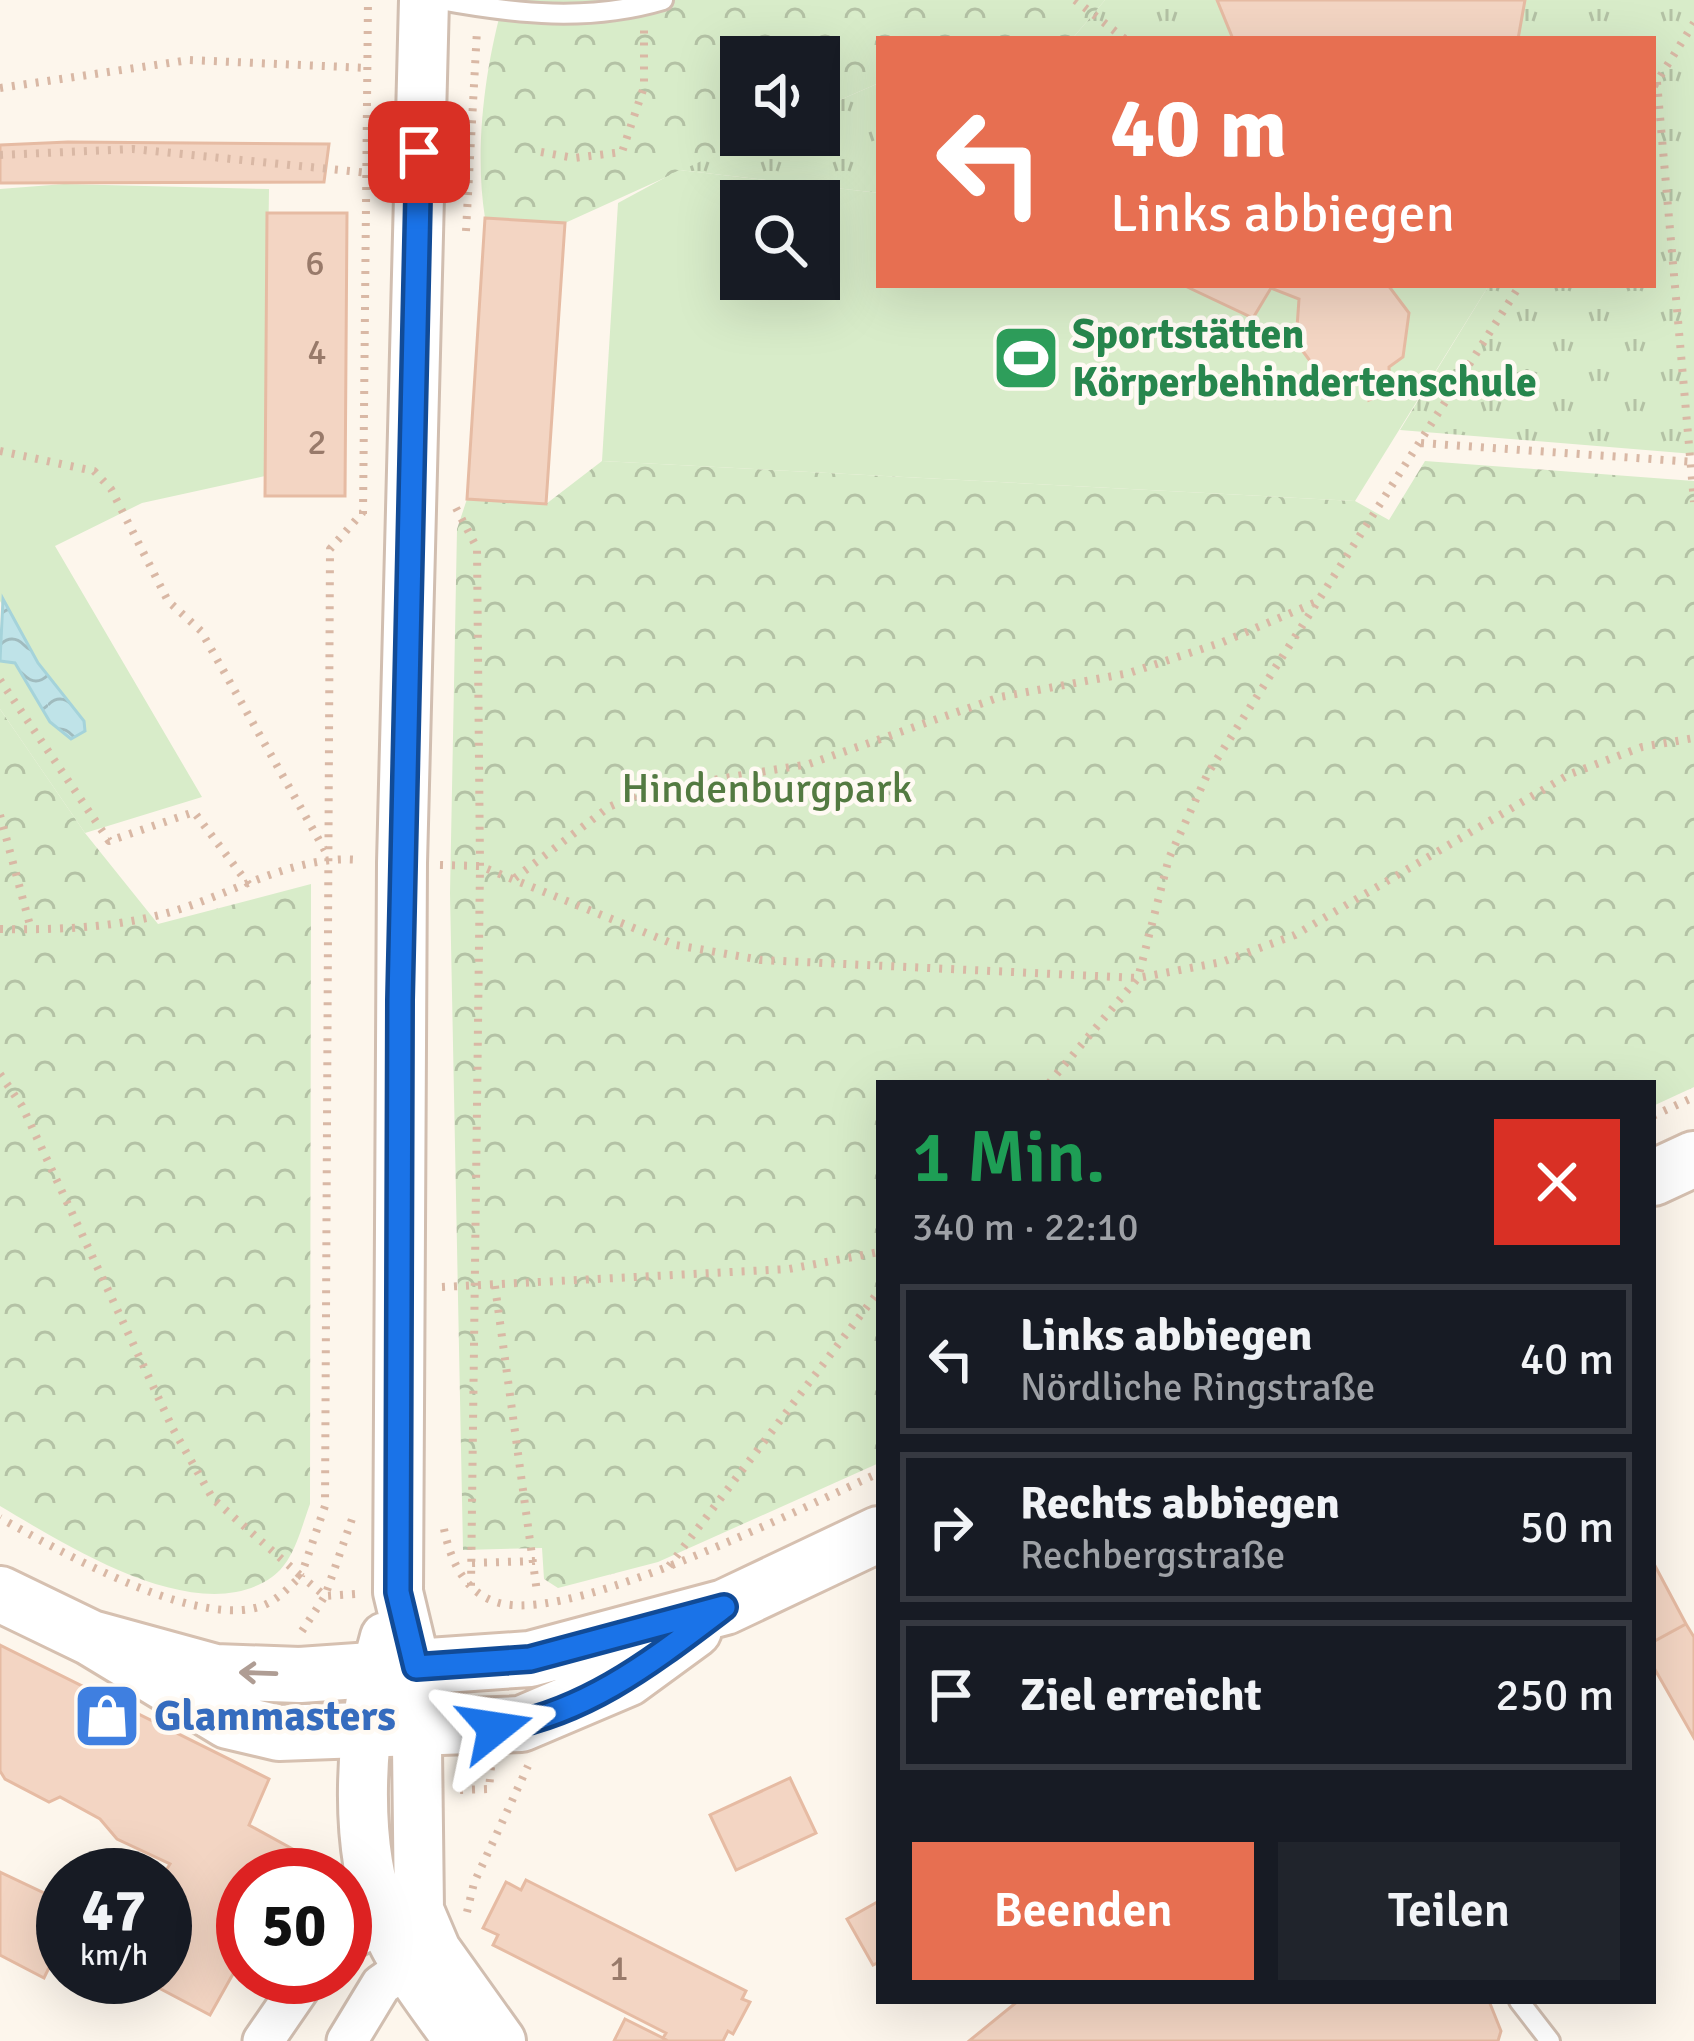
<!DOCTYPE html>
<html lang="de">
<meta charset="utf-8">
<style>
:root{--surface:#171b24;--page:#20242c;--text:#f1f3f6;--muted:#9ea1a6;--line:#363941;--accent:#e76f51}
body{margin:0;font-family:Signika,sans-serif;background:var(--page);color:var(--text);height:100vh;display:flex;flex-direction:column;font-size:45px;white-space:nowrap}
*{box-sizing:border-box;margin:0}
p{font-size:39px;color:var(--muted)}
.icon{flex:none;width:66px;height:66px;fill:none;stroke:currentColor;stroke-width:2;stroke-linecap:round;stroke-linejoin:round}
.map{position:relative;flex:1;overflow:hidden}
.side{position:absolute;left:876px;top:1080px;width:780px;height:924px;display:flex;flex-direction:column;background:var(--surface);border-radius:0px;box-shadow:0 12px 48px #0002}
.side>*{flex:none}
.banner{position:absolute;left:876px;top:36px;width:780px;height:252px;border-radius:0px;box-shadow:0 12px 48px #0002;background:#e76f51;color:#fff;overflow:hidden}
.controls{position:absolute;left:720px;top:36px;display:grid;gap:24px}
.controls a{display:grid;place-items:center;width:120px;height:120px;border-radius:0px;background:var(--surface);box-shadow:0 12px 48px #0002;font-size:60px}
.speed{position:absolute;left:36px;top:1848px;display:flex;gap:24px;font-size:60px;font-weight:700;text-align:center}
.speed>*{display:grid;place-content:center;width:156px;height:156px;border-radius:50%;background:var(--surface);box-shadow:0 12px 48px #0002;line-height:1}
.speed small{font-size:30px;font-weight:400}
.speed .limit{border:18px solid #d22;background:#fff;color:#111}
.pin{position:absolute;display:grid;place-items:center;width:102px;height:102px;color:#fff;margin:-51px;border-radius:24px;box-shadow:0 6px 18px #0006}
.me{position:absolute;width:132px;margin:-66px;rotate:75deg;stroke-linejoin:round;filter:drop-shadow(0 0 9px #0008)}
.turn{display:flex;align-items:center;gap:42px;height:252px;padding:0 36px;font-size:54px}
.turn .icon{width:156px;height:156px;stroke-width:2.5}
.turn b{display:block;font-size:84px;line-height:102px}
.round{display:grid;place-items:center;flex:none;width:126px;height:126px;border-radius:0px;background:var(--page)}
.summary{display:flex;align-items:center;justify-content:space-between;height:204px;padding:0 36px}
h1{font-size:72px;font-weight:600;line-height:90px;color:#1e9e55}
.action{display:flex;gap:24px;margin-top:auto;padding:24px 36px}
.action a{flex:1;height:138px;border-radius:0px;background:var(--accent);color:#fff;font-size:48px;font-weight:600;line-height:138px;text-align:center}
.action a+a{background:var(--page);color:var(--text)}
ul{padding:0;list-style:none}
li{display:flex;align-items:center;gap:36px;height:150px;margin:0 24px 18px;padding:0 12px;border:6px solid var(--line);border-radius:0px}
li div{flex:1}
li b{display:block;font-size:45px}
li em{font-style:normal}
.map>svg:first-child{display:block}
</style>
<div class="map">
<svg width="1694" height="2041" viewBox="0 0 1694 2041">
<defs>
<pattern id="grass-tufts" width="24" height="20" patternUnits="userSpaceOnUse" patternTransform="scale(3)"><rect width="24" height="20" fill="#d8ecc9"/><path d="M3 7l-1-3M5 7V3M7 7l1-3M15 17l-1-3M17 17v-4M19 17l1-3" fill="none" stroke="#b4c2a5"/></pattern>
<pattern id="forest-crowns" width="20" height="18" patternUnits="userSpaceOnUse" patternTransform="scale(3)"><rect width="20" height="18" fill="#d8ecc9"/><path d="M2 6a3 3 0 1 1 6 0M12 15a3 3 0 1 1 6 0" fill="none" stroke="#b4c2a5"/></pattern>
<pattern id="water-waves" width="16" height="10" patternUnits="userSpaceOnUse" patternTransform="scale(3)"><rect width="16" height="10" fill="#bfe3e8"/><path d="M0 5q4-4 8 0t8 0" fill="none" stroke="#a0bbbe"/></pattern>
</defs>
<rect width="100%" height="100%" fill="#fdf6ec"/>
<path fill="url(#grass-tufts)" d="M1105,0h589v454l-294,-24 89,-145h164v-246h-581z
M879,83v110l-200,-23 80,-35h60v-26z"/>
<path fill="url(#forest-crowns)" d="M504,0h601l-33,39h-193v44l-60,26v-52h-78v78h18l-194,88 -80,-5c-11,-69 0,-152 19,-218z
M602,461l753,40 34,19 36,-59 269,20v606l-41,19v-23h-774v380l-221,99 -100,26 -14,-9 -2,-31 -79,2 -13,-657 7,-364 10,-30 79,5z
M0,709l85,124 73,91 153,-40 -1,620c-9,24 -16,58 -38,73 -74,53 -206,-32 -272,-71z"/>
<path fill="#d8ecc9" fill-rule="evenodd" d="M679,170l200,23v92h610l-134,216 -753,-40 16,-258zM741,201h78v78h-78z
M64,184l205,5 -4,287 -123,27 -87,43 147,251 -117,36 -85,-124v-48l15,2 35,59 34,-1 -46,-58 -38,-62v-412z"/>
<path fill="url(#water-waves)" stroke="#a5d3da" stroke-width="3" d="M3,599l35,64 46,58 1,10 -14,8 -21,-17 -35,-59 -15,-2z"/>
<path fill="#f3d5c3" stroke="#e6bba3" stroke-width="3" d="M1217,0h308l-7,39h-285z
M68,142l261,2 -5,38 -324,1v-38z
M267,213h80l-2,283h-80z
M485,218l80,5 -19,281 -79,-5z
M1183,285h205l21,28 -6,44 -14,10 1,24 -21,9 -1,-17 -46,-6 -26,-35 3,-43 -28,-11 -18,30z
M1653,1562l33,62 -33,18z
M1686,1624l8,13v101l-41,-72v-24z
M0,1645l269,134 -20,46 51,28 -12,22h-45v81l-33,59 -72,-38h27l-2,-102 7,-11 -53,-25 -17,-20 -40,-22 -11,5 -44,-23 -5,-8z
M790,1778l26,55 -80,37 -26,-55z
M0,1872l63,30v37l-19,39 -44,-23z
M526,1880l220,111 -4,8 8,3 -17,32 -5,-3 -5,10h-55l-5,-3 3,-5 -173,-88 5,-10 -15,-7 23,-46 15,8z
M879,1901v61l-6,3 -26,-46z
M1018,2001h471l12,30 -3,10h-529z
M625,2019l38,19 5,3h-54z"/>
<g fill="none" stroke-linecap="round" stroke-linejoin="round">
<defs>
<path id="service" d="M440,0c76,14 149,22 223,0
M1519,2001l31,40"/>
<path id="minor" d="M345,1942l39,-20 41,10 -17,34 -27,19 -34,56
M263,2041l44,-64"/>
<path id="tertiary" d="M424,0l-22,863 -4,729 18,75 3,243 17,40 65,91
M385,1637c-24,85 -34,201 -1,286 17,42 49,81 75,118"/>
<path id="secondary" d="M1653,1178l41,-19
M0,1594l91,44 137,83 51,12 242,-9 106,-45 67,-49
M91,1638l124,34 85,3 230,-16 195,-52 154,-73"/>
</defs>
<use href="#service" stroke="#d1beb0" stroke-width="24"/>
<use href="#minor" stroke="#d1beb0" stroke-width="45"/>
<use href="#tertiary" stroke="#d1beb0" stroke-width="54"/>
<use href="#secondary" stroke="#d6c0b0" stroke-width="60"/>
<path stroke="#d9b8a5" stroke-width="8" stroke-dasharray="3 9" stroke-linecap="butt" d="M1075,0l50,39
M1657,82l37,420
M1654,86l40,-63
M0,88l189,-28 179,8
M541,152l33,6 48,-6 22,-65v-57
M0,155l133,-6 236,24
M466,231l11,-201
M1421,443l273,19
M0,451l94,20 17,18 57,112 33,30 127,225
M456,508l21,40 3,318 -9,720
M363,514l5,-514
M0,680l109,161 85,-29 55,73
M0,815l31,114
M440,865l40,1 196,79 85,15 377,18 84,-16 73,-27 275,-161 72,-27 52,-9
M515,878l94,-71 37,-16 163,-27 191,-67 129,-24 94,-31 98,-42
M0,929c59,1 117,-1 174,-18 59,-18 123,-57 185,-51
M0,1074l22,32 151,323 40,70 88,77c-14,13 -27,28 -46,32 -69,16 -195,-57 -255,-90
M1049,1083l89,-105 31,-120 39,-85 312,-488
M1653,1116l41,-19
M495,1286l42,306
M442,1287l347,-18 90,-17
M444,1529c7,34 23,68 60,75 78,15 297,-96 375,-131
M472,1563l63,-2
M669,1566l210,-275
M355,1594l-30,2 -24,-20 24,-70 5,-957 33,-37
M302,1631l23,-35 27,-77
M460,1790l29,-1 2,-22
M467,1912l7,-29 54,-117"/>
<use href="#service" stroke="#fff" stroke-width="18"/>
<use href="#minor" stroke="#fff" stroke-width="39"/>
<use href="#tertiary" stroke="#fff" stroke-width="48"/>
<use href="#secondary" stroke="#fff" stroke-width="54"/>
</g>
<defs><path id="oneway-shaft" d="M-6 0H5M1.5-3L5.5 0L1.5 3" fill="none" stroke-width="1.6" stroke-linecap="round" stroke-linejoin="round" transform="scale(3)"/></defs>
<use stroke="#af9d94" href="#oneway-shaft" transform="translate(258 1673) rotate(-178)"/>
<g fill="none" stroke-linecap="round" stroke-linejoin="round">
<defs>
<path id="route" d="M419,152l-19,848 -2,592 18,75 114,-8 194,-52c-70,53 -139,108 -229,121"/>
</defs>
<use href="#route" stroke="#114b97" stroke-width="30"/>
<use href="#route" stroke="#1a73e8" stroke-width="21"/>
</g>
<defs>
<symbol id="stadium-square" viewBox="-11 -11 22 22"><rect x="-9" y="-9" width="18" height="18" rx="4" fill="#2e9e5b" stroke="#fffaf3"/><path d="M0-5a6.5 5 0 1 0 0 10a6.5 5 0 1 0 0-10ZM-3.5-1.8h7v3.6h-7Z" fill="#fff"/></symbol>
<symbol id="shop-square" viewBox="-11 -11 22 22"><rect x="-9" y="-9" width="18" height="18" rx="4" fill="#3f7fe0" stroke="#fffaf3"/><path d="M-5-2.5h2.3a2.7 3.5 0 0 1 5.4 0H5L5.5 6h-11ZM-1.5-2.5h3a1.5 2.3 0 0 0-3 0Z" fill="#fff"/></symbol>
</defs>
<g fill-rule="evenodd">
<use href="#stadium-square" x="988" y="320" width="76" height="76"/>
<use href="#shop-square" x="69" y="1678" width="76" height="76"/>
</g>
<g text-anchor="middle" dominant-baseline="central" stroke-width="9" stroke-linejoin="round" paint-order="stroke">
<g font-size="36" fill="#987a6a">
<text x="315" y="263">6</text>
<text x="317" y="352">4</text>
<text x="317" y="442">2</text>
<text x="619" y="1968">1</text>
</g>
<g font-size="42" font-weight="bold" fill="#27864d" stroke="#fffaf3" text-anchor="start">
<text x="1072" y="334">Sportstätten<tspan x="1072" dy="48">Körperbehindertenschule</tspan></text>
</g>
<g font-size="42" fill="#537a41" stroke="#fffaf3">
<text x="767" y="788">Hindenburgpark</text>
</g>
<g font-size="42" font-weight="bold" fill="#366cbe" stroke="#fffaf3" text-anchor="start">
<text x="154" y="1716">Glammasters</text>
</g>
</g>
</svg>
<div class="controls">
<a><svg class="icon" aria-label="sound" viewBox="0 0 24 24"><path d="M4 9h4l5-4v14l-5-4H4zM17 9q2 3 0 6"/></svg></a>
<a><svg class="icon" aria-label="search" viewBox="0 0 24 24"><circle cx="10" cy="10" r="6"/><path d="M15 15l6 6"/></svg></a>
</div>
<div class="speed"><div>47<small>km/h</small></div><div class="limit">50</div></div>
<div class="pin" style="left:419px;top:152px;background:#d93025"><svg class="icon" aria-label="arrive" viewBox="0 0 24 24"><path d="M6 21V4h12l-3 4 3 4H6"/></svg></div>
<svg class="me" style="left:495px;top:1728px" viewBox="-20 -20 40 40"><path d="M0-17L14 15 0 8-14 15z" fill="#1a73e8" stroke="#fff" stroke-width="4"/></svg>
<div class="banner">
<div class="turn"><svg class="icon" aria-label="left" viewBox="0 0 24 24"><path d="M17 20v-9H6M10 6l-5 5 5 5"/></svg><div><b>40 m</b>Links abbiegen</div></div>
</div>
<section class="side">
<div class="summary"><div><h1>1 Min.</h1><p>340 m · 22:10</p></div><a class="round" style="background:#d93025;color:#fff"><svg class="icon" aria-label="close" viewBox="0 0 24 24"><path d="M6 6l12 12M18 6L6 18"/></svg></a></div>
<ul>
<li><svg class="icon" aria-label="left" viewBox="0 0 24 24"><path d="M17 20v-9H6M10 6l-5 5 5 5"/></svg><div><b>Links abbiegen</b><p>Nördliche Ringstraße</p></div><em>40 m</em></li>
<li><svg class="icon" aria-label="right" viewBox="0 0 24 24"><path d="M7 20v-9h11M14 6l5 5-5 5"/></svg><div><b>Rechts abbiegen</b><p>Rechbergstraße</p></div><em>50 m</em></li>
<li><svg class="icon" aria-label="arrive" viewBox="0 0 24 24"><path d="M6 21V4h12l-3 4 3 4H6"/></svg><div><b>Ziel erreicht</b></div><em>250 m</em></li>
</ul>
<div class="action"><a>Beenden</a><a>Teilen</a></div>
</section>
</div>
